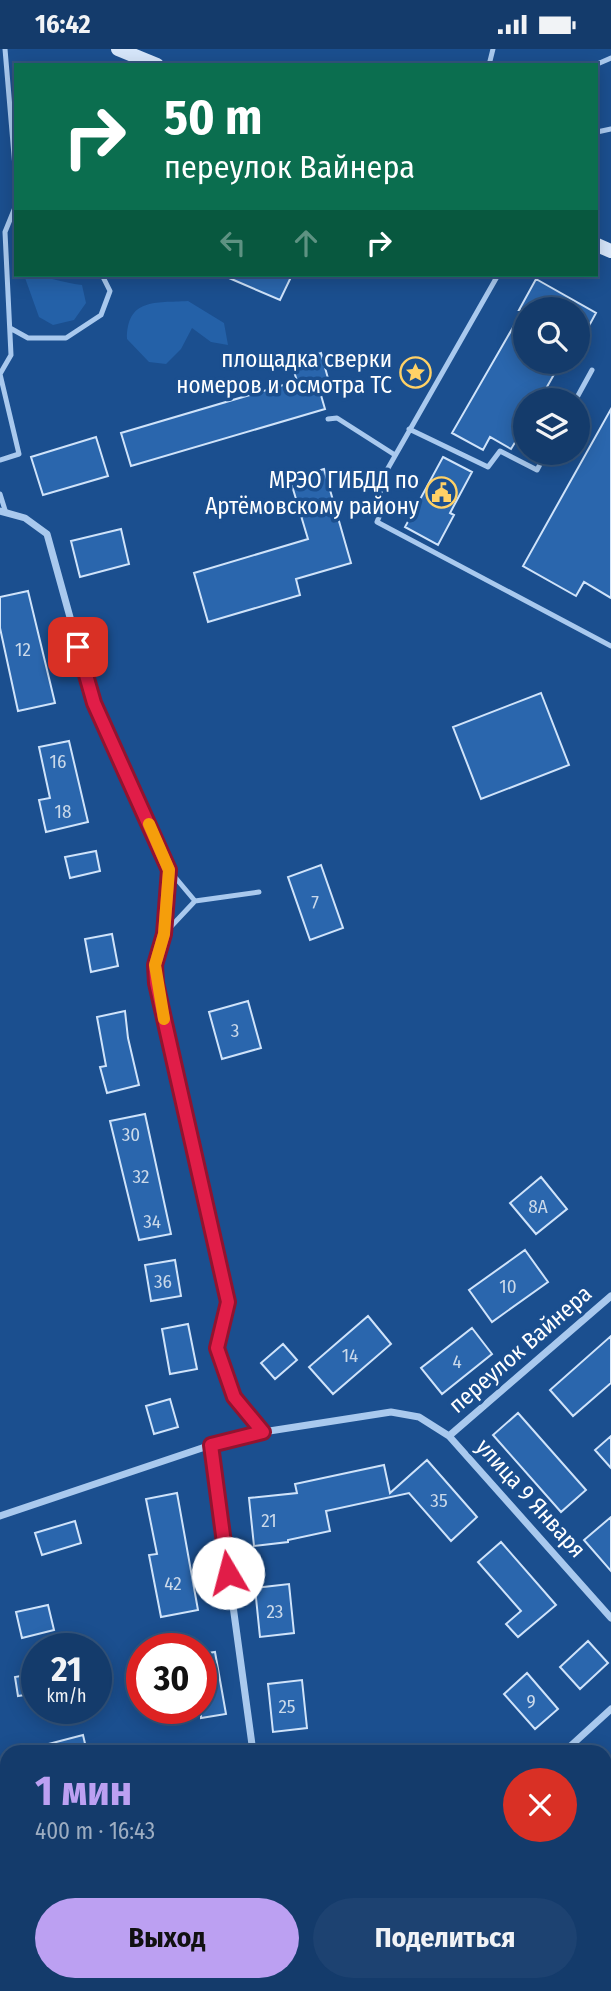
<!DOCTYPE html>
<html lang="ru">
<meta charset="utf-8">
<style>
:root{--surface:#143b6b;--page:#1d4271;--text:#f1f3f6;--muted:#9dadc1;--line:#33557e;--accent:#bca0f2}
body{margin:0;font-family:"Fira Sans Condensed",sans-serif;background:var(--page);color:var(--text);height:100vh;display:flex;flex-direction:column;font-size:26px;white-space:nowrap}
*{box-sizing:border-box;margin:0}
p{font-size:23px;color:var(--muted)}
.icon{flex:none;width:38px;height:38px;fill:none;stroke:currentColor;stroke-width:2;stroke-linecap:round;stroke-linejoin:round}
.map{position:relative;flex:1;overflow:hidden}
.side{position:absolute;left:0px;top:1696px;width:612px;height:247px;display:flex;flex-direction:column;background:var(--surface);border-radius:21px 21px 0 0;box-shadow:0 4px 18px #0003,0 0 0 2px var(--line)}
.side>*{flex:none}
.hud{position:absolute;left:14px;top:14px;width:584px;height:214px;border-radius:0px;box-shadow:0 4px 18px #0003,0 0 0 2px var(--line);background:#0b6e4f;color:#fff;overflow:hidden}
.controls{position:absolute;left:513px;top:248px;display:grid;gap:14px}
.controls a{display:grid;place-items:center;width:77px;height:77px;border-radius:50%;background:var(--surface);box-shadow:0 4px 18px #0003,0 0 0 2px var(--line);font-size:35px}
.speed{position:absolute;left:21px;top:1584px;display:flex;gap:14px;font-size:35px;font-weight:700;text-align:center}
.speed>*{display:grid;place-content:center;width:91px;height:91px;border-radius:50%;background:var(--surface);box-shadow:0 4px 18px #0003,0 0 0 2px var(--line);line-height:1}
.speed small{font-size:18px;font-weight:400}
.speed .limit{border:10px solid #d22;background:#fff;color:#111}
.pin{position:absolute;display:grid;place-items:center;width:60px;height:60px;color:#fff;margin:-30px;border-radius:14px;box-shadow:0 4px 10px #0006}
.me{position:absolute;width:77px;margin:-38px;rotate:352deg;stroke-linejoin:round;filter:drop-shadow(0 0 5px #0008)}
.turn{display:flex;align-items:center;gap:24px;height:147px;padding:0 35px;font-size:32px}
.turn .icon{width:91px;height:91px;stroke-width:2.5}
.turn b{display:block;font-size:49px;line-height:60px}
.lanes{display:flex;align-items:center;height:66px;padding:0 35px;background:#0003;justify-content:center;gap:35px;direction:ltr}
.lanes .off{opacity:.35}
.round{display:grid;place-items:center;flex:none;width:74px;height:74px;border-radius:37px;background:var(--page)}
.overview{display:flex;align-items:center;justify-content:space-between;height:119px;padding:0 35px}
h1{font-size:42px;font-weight:700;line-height:52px;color:var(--accent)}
.action{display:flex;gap:14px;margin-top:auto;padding:14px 35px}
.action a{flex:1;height:80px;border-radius:42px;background:var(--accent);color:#111;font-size:28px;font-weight:700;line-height:80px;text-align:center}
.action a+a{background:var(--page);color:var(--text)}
.status{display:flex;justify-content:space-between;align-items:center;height:49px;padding:0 35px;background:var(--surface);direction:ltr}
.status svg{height:19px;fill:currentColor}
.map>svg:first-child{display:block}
</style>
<div class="status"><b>16:42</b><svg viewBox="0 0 49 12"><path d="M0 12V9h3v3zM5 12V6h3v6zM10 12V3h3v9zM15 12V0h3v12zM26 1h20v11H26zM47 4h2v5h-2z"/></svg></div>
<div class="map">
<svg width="611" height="1942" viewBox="0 0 611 1942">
<rect width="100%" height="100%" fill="#1b4f8f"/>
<path fill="#2461a8" d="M24,226c21,0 38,8 58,10l4,18 -12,17 -21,5 -14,-8z
M188,252l36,22 4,22 -17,-3 -19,-14 -11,21 -15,15 -17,-2 -22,-23c0,-41 28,-36 61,-38z"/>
<path fill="#2a66ad" stroke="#cfe3fa" stroke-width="2" d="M222,226h70l-12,25z
M536,230l60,34 -18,33v-36h-53v52h36l-22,39h-14v25l-14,23 -21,-12 -7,13 -31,-17 71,-123h-4z
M321,304l8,29 -11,3 7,24 -194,57 -10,-33 176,-52 -6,-19z
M611,360v189l-27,-16 -8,14 -53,-30z
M96,388l12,39 -65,19 -12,-38z
M443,408l29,15 -22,41 4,2 -16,30 -33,-18z
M324,420l27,94 -55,16 4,16 -92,27 -14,-49 114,-34 -18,-60z
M121,480l8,35 -49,13 -9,-36z
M28,542l27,112 -37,8 -18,-83v-31z
M541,644l28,72 -88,34 -28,-72z
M69,692l19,81 -42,10 -7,-32 11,-2 -11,-51z
M96,802l4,20 -30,7 -5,-21z
M321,816l22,63 -33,12 -22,-63z
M112,885l6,32 -27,6 -6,-33z
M248,952l13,47 -39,11 -13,-47z
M125,962l3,27 11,47 -32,8 -7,-26 6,-1 -9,-49z
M145,1065l26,120 -32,6 -29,-119z
M541,1128l26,32 -31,25 -26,-31z
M525,1201l23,32 -56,40 -23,-32z
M175,1211l6,36 -30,5 -6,-36z
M368,1267l23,28 -58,50 -24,-27z
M188,1275l9,45 -27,5 -8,-45z
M472,1279l20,26 -50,40 -21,-26z
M611,1287v47l-38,33 -23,-26z
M283,1295l14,16 -22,19 -14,-16z
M170,1350l8,28 -24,7 -8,-28z
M518,1364l68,77 -25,22 -68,-77z
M611,1387v32l-16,-18z
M427,1411l50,57 -26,24 -42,-48 -83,18 4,20 -42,9v2l-34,4 -5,-48 48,-5 -2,-9 89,-19 6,28z
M177,1444l21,117 -37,7 -12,-62 8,-1 -11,-55z
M611,1468v54l-27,-31z
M75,1472l6,22 -39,12 -7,-22z
M501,1493l55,63 -38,32 -12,-13 15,-13 -43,-49z
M289,1535l5,49 -34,4 -5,-49z
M48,1556l6,25 -32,8 -6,-26z
M588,1592l20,22 -28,26 -20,-22z
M215,1603l11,62 -25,4v-64z
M37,1624v20l-19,3 -3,-19z
M527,1624l31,36 -23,20 -31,-35z
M302,1631l5,48 -34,4 -5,-48z
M83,1686l4,17h-49l-1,-5z"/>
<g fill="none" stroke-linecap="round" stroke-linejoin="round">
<path stroke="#a9c9ee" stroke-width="5" d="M5,0l11,130
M489,16l4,-16
M595,16l16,-7
M597,83l14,-3
M10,279l18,10h38l35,-23 9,-24 -8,-16
M575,352l17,-31
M328,370l9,-1 58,37
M409,380l79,38 12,-16 37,19 9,-17
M0,411l19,-6 -19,-80 11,-19 -6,-123 11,-27
M0,445l5,16
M383,458l-6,15 234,124
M397,463l-14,-5 -4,-23 119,-209
M169,821l26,31
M164,885l31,-33 64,-9"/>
<path stroke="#a9c9ee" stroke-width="7" d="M0,462l25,7 22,16 47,170 75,166 -5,64 -9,31 1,18 72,319 -11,46 17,49 29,35
M449,1387l162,182
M211,1396l42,307
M0,1467l211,-71 52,-13 128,-20 28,5 30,19 162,-140
M564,1703l47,-43
M0,1712l7,34
M46,1936l1,6
M303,1942l7,-6"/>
<path stroke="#d6e6fa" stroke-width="14" d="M118,0l39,16
M597,196l14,6"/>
</g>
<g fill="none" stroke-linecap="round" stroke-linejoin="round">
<defs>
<path id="route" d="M78,598l16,56 75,167 -5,64 -9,31 1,18 72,319 -11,46 17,49 29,35 -52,13 17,128"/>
</defs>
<use href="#route" stroke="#92132f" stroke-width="18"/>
<use href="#route" stroke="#e11d48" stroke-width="12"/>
<path stroke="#f59e0b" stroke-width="12" d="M149,775l20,46 -5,64 -9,31 9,54"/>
</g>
<defs>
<symbol id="sight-ring" viewBox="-11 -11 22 22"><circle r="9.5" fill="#1b4f8f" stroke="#ffd166" stroke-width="1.5"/><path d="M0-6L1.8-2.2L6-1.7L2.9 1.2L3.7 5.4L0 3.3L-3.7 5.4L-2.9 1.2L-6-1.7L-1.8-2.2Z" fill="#ffd166"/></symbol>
<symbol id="civic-ring" viewBox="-11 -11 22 22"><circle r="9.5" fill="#1b4f8f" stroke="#ffd166" stroke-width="1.5"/><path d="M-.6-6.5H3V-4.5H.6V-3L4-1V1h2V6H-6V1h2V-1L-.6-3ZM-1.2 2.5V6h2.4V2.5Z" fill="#ffd166"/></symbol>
</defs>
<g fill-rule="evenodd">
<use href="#sight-ring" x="398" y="306" width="35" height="35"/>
<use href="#civic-ring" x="424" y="426" width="35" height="35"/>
</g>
<g text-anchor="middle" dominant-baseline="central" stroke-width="7" stroke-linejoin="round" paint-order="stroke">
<g font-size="19" fill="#cad9ea">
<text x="23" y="600">12</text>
<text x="58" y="712">16</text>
<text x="63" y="762">18</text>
<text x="315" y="853">7</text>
<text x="235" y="981">3</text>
<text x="131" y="1085">30</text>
<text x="141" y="1127">32</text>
<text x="538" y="1157">8А</text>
<text x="152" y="1172">34</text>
<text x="163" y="1232">36</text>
<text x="508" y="1237">10</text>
<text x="350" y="1306">14</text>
<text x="457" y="1312">4</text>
<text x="439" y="1451">35</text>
<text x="269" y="1471">21</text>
<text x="173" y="1534">42</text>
<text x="275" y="1562">23</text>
<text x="531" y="1652">9</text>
<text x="287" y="1657">25</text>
</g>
<g font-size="23" fill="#fff" stroke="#1b4f8f" text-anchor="end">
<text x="392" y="310">площадка сверки<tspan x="392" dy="26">номеров и осмотра ТС</tspan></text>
<text x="419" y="431">МРЭО ГИБДД по<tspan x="419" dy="26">Артёмовскому району</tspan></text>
</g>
<g font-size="23" fill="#fff" stroke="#1b4f8f">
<text transform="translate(520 1300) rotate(-41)">переулок Вайнера</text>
<text transform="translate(531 1449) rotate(48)">улица 9 Января</text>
</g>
</g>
</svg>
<div class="controls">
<a><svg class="icon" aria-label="search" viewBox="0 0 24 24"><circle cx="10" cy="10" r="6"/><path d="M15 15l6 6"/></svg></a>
<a><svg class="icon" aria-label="layers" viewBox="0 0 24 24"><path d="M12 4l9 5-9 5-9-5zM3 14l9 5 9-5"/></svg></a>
</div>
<div class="speed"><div>21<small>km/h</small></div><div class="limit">30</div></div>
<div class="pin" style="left:78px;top:598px;background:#d93025"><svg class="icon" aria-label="arrive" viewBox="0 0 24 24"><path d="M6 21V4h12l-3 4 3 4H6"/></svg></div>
<svg class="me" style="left:228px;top:1524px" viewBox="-20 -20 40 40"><circle r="19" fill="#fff"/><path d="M0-13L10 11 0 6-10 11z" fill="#e11d48"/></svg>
<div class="hud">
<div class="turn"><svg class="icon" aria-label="right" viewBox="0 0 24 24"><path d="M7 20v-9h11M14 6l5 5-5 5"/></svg><div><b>50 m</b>переулок Вайнера</div></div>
<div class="lanes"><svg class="icon off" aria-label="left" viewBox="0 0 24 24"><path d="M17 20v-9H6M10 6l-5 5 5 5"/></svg><svg class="icon off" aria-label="ahead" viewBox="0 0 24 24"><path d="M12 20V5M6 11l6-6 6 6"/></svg><svg class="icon" aria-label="right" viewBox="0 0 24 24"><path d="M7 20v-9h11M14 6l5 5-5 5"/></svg></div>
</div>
<section class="side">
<div class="overview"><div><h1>1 мин</h1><p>400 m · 16:43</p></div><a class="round" style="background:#d93025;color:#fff"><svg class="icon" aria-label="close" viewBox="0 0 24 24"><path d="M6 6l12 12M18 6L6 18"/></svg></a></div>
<div class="action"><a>Выход</a><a>Поделиться</a></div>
</section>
</div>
